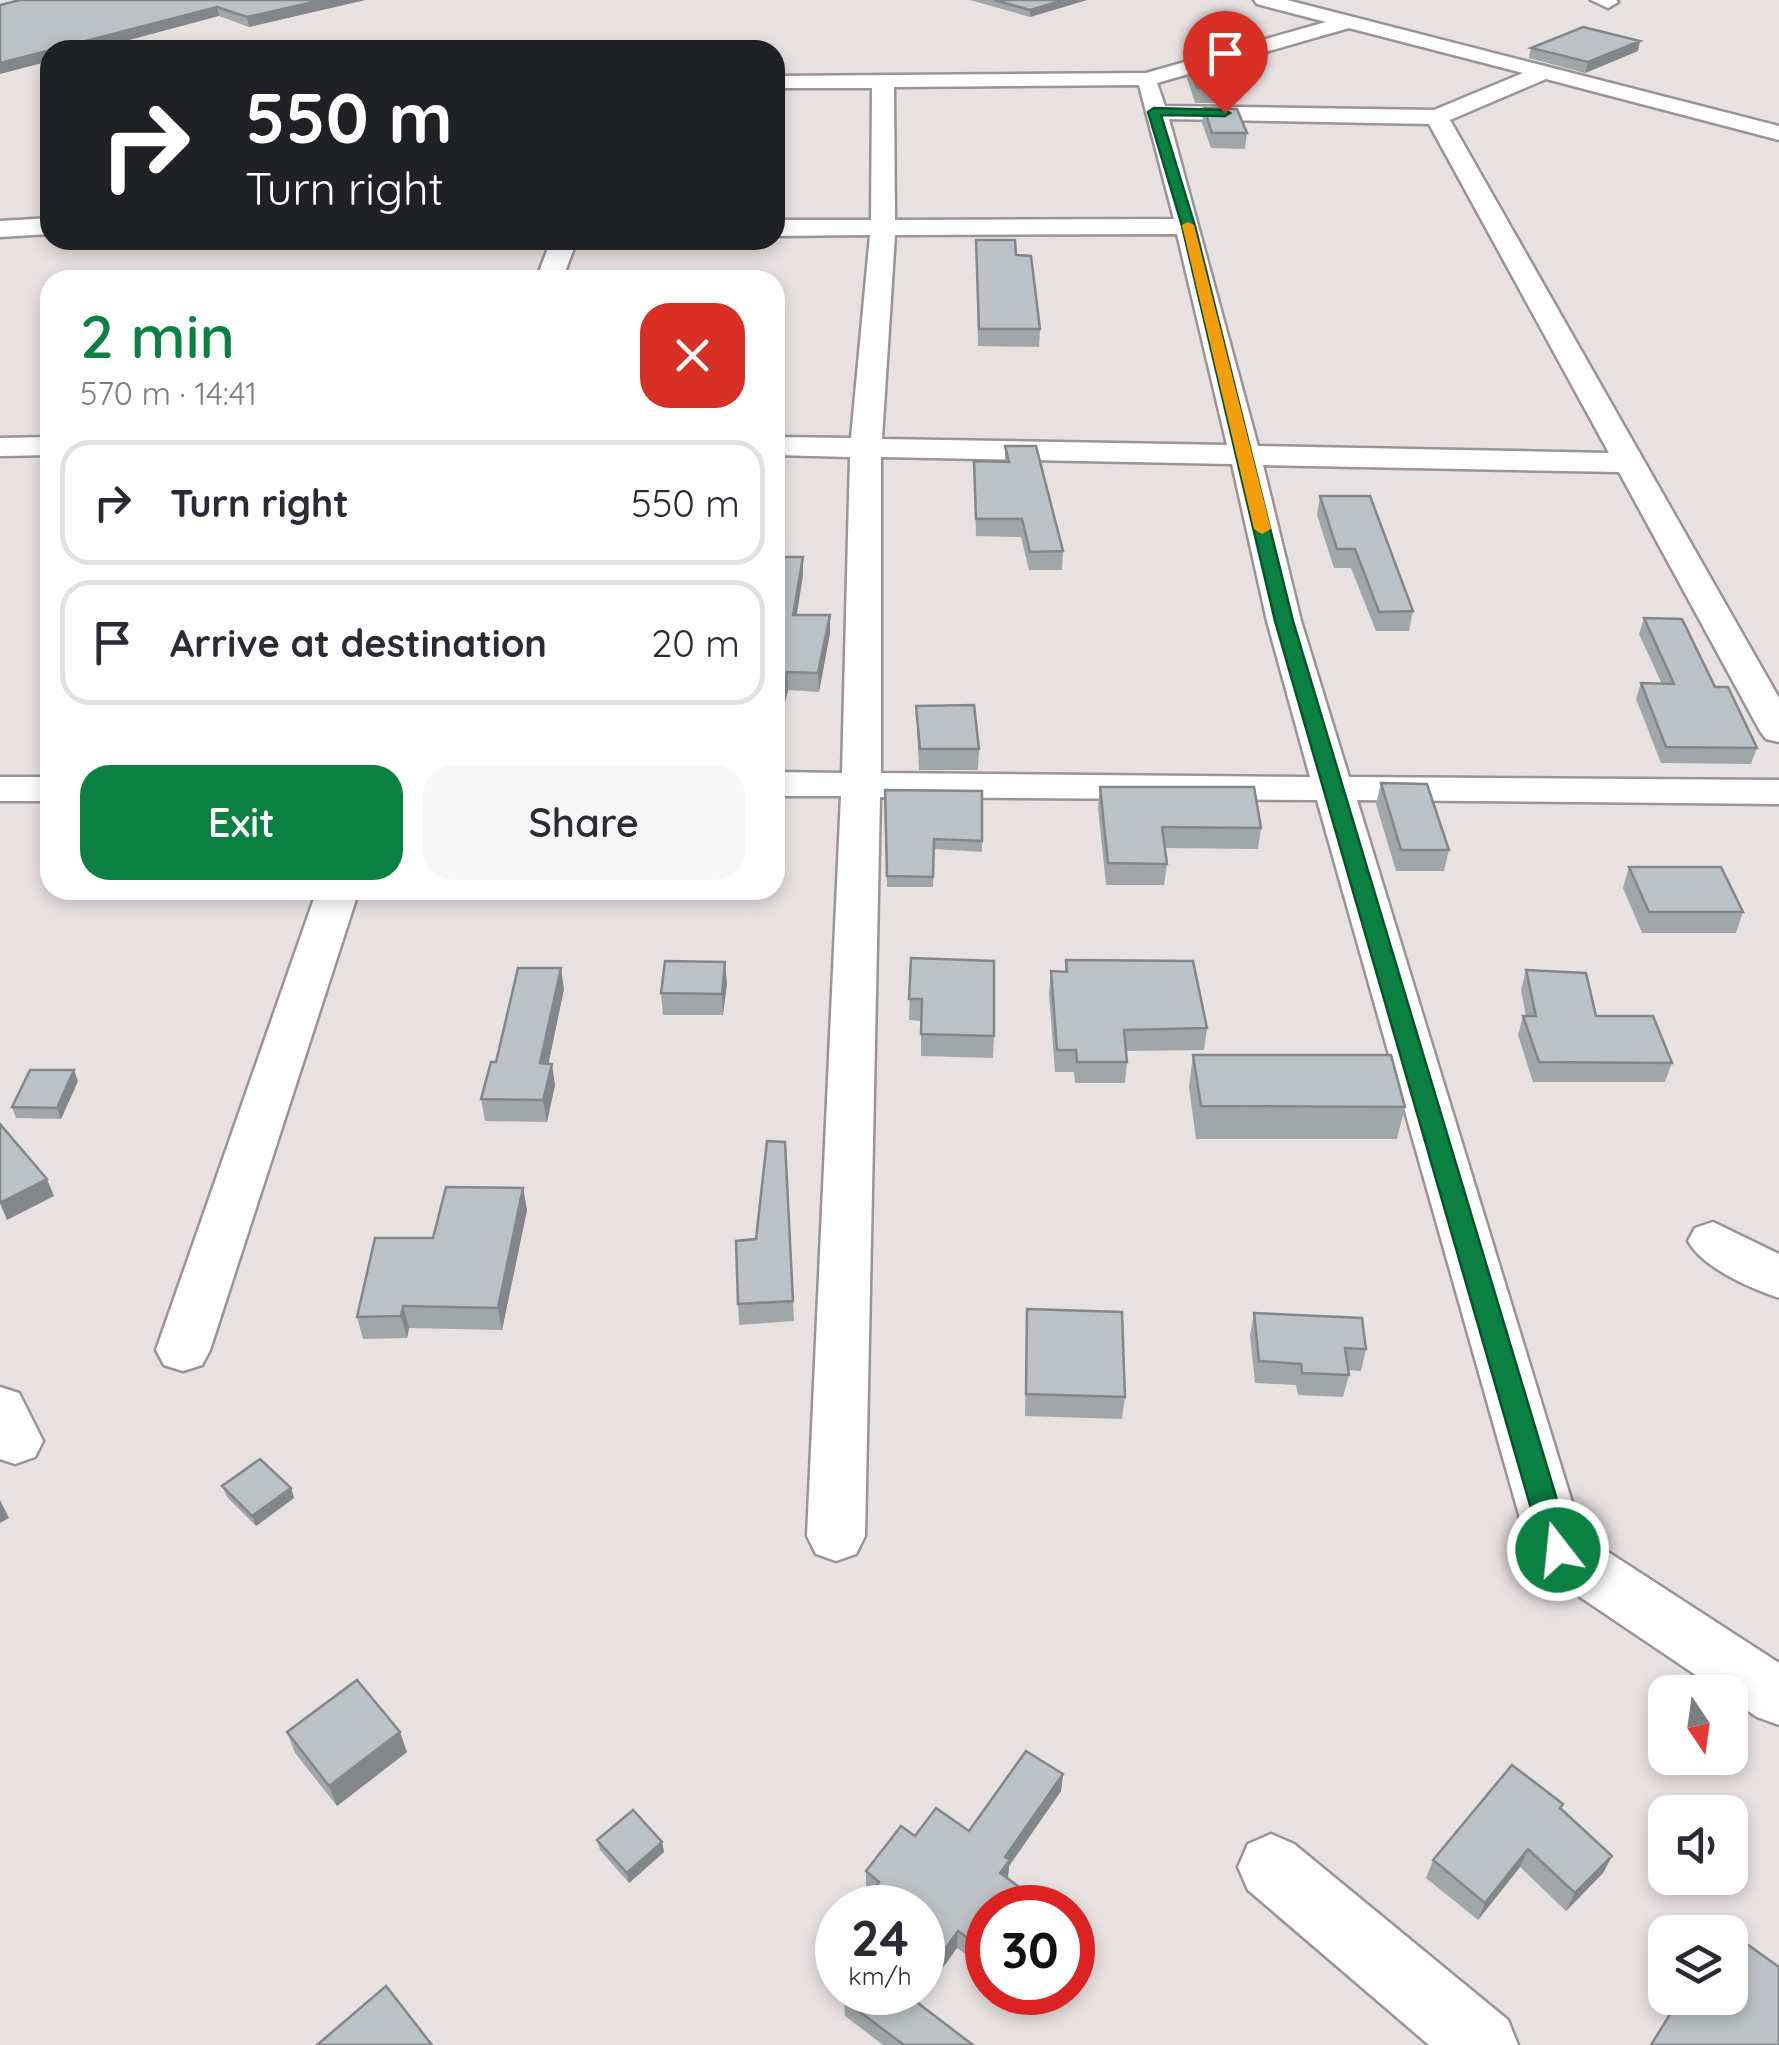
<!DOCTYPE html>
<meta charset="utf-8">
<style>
:root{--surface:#fff;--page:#f7f7f7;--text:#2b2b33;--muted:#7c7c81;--line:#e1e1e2;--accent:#0b8043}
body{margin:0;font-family:Quicksand,sans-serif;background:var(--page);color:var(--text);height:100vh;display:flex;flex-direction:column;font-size:38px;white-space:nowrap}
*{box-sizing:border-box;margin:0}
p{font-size:32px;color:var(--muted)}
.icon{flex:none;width:55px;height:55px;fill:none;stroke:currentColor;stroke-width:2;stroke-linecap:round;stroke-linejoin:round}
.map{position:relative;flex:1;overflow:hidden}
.details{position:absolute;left:40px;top:270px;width:745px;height:630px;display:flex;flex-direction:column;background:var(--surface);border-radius:30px;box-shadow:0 5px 15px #0003}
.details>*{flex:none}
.top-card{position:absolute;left:40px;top:40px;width:745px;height:210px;border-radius:30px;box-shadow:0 5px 15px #0003;background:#202124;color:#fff;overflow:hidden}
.needle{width:65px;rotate:167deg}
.controls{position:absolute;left:1648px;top:1675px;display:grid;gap:20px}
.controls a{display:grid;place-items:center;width:100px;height:100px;border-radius:20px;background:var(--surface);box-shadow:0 5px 15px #0003;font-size:50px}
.speed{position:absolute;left:815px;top:1885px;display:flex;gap:20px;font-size:50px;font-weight:700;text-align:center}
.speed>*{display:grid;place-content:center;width:130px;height:130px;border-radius:50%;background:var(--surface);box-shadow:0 5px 15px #0003;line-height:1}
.speed small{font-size:25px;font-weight:400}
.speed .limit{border:15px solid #d22;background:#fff;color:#111}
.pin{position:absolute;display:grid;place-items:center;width:85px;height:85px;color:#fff;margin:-102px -42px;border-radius:50% 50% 50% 0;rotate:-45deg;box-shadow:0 0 10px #0007}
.pin .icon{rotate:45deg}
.me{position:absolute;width:110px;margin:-55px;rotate:344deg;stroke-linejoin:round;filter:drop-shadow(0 0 8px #0008)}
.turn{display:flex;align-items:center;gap:35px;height:210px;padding:0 40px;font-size:45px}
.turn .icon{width:130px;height:130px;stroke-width:2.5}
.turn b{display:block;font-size:70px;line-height:85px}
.round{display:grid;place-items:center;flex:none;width:105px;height:105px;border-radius:30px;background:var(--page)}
.summary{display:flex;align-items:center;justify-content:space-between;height:170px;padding:0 40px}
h1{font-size:60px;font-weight:600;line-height:75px;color:var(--accent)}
.action{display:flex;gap:20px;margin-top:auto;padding:20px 40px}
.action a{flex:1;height:115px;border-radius:30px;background:var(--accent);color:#fff;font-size:40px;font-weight:600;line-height:115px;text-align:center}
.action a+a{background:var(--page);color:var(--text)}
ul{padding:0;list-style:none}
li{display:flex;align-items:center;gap:30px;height:125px;margin:0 20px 15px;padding:0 20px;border:5px solid var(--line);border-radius:30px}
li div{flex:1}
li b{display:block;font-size:38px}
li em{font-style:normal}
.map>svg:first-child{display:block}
</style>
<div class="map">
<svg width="1779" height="2045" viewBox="0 0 1779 2045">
<rect width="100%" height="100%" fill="#e8e1e2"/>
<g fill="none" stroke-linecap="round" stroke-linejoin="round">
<defs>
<path id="street" d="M1254,0h33l492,126v14l-233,-61 -96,41 329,578v44l-13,-3 -6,-8 -141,-259 -356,-7 38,156 48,156 430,3v24l-422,-4 225,735 197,128v62l-22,-8 -27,-18v-7h-9l-184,-124 -8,-18 -212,-750 -437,-3 -15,739 -9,18 -20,7 -20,-7 -9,-18 34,-740h-66v-24l67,1 8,-316 -75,-2v-18l76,1 19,-203 -95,1v-16h96l1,-132h-97v-12l371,-3 180,-51 -69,-18zM1349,28l174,45 -89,37 -269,-4 -8,-23zM1139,85l35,134 -279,1 -1,-133zM1169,119l260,5 180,329 -351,-7zM1177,234l50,211 -345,-6 13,-204zM881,457l351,7 35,157 43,156 -429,-4z
M1591,0h25l2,2 -10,6z
M50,218v16l-50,3v-16z
M551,240h26l-15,40h-26z
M50,437v18l-50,1v-18z
M0,777h50v24h-50z
M317,890h42l-149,460 -8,15 -19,6 -19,-6 -8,-15z
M1713,1222l66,32v44c-29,-10 -76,-30 -91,-57l7,-13z
M0,1387l19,6 24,48 -8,16 -20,7 -15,-5z
M1271,1834l23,10 214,176 10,25h-89l-181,-155 -10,-23 10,-23z"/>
</defs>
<use href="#street" stroke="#9a9495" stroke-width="5"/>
<use href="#street" fill="#fff" fill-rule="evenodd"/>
</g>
<path fill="#a1a6a9" d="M20,0h345l-116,27 -30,-11z
M970,0h117l-57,17z
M1531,48l107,3 -53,22 -56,-15z
M1189,64l40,24 -2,15h-32l-8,-25z
M1204,108l43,25 -2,16 -34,-1 -9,-25z
M603,240h86v3l-85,2z
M976,240l40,15 24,74 -1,18 -61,-1z
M1005,446l58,105 -1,19h-33l-8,-33 -45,-1 -2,-75 31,1z
M1320,496l93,115 -4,20h-33l-25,-63h-17l-17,-53z
M775,557l28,18 -7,40h34v18l-11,59 -31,-2 -9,38h-4z
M1644,618l71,69 42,61 -6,16 -90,-1 -25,-64 5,-16 21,1 -23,-50z
M916,706l63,43 -1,21h-59z
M1381,783l68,67 -5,21h-48l-20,-67z
M1100,787l161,41 -3,21 -93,-1 2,16 -3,21h-58l-8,-77z
M885,790l97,1v61l-48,-3 -1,38h-46z
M1629,867l114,45 -7,21h-94l-19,-45z
M911,958l83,78 -1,22 -72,-2v-35l-12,-1z
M1066,960l141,68 -3,22 -78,1 1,11 -2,21h-50l-1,-11h-19l-6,-79 2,-22h14z
M1526,970l70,46 76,47 -7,19h-132l-15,-47 5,-19h3l-5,-26z
M727,983l-4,32h-60l-2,-22z
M564,989l-16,75 7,21 -8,37 -62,-1 -4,-22 15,-37z
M1193,1055l212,52 -8,32h-201l-7,-52z
M78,1081l-17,38 -45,-1 -4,-11z
M785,1142l9,179 -55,4 -1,-21z
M523,1188l4,22 -25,120 -93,-2 -2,10 -44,1 -6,-22 76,-79z
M1027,1309l98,88 -3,22 -97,-3z
M1254,1313l112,36 -5,22 -13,-1 1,5 -6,22 -45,-2 -2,-10 -41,-2 -5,-48z
M222,1486l69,2 3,10 -38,28 -29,-29z
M287,1732l120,20 -70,54 -42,-53z
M1063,1774l-2,17 -52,75 -1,11 -20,31v62l-31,-22 -39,54 55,43h-90l-38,-29 -1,-16 78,-8 -51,-100 -5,-4v-17l49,-35 54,-5z
M1563,1804l-2,5 51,47 -9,17 -37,38 -46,-44 -42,53 -52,-42 7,-18z
M597,1840l65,2 2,10 -35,31 -29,-33z"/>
<path fill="#838789" d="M322,0h43l-116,27 -2,-10z
M1064,0h23l-57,17v-7z
M217,7l2,9 -127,34h-42z
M1640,41l-2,10 -53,22 3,-11z
M50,50v11l-50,13v-11z
M803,557v18l-9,58 -1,-18z
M830,615v18l-11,59 -1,-19z
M787,672l1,18 -9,38v-18z
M725,962l2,21 -4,32 -1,-21z
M561,968l3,21 -20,96 -4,-22z
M552,1064l3,21 -8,37 -4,-22z
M74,1070l4,11 -17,38 -4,-11z
M47,1179l7,17 -47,24 -7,-17z
M523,1188l4,22 -25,120 -4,-22z
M403,1306l6,22 -2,10 -6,-22z
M291,1488l3,10 -38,28 -4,-10z
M0,1500l9,18 -9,5z
M400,1732l7,20 -70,54 -8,-20z
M1063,1774l-2,17 -52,75 -1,11 -9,13 1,-17 5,-16z
M662,1842l2,10 -35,31 -2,-10z
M1528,1849l-8,18 -42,53 7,-17z
M1612,1856l-9,17 -37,38 9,-18z
M958,1931l-1,17 -47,65v-16l4,-5h8v-12z"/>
<path fill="#bbc1c4" stroke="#838789" stroke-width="2.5" d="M20,0h302l-75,17 -30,-10 -217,56v-58z
M994,0h70l-34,10z
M1583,27l57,14 -52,21 -57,-14z
M1215,56l14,32h-32l-8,-24z
M1204,108l33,1 10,24h-35z
M976,240h39l1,15 15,1 9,73h-61z
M1005,446h31l27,105 -33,1 -8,-33h-46l-2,-58 35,1z
M1320,496h50l43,115 -34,1 -24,-63h-18z
M775,557h28l-10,58h37l-12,58 -31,-1 -8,38 -4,-1z
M1644,618l38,1 33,68h13l29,61 -91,-1 -25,-64 33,1z
M974,705l5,44h-59l-4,-43z
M1381,783l46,1 22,66h-48z
M1100,787h154l7,41 -99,-1 5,37 -59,-1z
M885,790l97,1v50l-48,-2 -1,38 -46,-1z
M1629,867h92l22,45h-94z
M911,958l83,3v75l-73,-2 1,-35h-13z
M1066,960l127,1 14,67 -83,2 3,32h-50l-1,-12h-19l-6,-79 16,1z
M665,961l60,1 -3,32 -61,-1z
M518,968h43l-21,95 12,1 -9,36 -62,-1 10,-37h5z
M1526,970l60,3 10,43h57l19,47 -133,-1 -16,-46h13z
M1193,1055h198l14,52 -204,-1z
M30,1070h44l-17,38 -45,-1z
M0,1124l47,55 -47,24z
M767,1141l18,1 8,159 -55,3 -2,-63 20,-2z
M446,1187l77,1 -25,120 -95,-2 -2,10 -44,1 18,-79h58z
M1027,1309l95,3 3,85 -99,-3z
M1254,1313l108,5 4,31 -21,-1 4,27 -47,-2 -1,-9 -42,-3z
M260,1459l31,29 -39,28 -30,-30z
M357,1680l43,52 -71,54 -42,-54z
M1026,1751l37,23 -58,83 5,3 -10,13 48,35h-60v45l-30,-22 -36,49v-72h-63l20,-26 -13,-11 35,-45 14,10 21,-28 33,23z
M1512,1765l51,39 -3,4 52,48 -37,37 -47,-44 -43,54 -52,-43z
M633,1810l29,32 -35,31 -30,-33z
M1723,1927l56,40v78h-128l29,-47h50v-66h-10z
M386,1986l46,59h-115z
M849,1992h65l-4,5 63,48h-69l-60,-45z"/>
<path fill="#0b8043" stroke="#07532c" stroke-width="2.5" d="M1154,108l71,2 5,3 -5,3 -64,-1 34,111 98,395 279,929 -4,9 -10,4 -11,-4 -4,-9 -268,-929 -93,-395 -34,-114z"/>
<path fill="#f59e0b" d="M1188,222l6,3 77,304 -9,5 -8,-5 -72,-304z"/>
</svg>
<div class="controls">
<a><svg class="needle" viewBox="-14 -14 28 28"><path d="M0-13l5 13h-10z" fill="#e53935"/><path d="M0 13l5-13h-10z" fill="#7c7c81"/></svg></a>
<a><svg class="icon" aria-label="sound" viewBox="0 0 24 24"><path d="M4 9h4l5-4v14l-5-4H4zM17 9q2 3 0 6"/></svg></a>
<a><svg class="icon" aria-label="layers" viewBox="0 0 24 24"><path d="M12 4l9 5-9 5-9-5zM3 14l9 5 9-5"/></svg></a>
</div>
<div class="speed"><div>24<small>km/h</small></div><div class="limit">30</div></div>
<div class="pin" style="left:1225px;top:113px;background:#d93025"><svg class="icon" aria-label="arrive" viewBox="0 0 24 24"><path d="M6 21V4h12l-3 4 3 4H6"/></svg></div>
<svg class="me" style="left:1558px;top:1550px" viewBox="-20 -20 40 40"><circle r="17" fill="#0b8043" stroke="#fff" stroke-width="3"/><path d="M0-11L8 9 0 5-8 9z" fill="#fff"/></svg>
<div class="top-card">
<div class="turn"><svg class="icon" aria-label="right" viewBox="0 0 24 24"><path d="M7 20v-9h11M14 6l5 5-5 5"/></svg><div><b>550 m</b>Turn right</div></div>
</div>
<section class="details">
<div class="summary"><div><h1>2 min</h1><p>570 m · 14:41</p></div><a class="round" style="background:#d93025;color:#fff"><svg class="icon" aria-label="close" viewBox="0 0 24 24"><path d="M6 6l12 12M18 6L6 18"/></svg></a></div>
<ul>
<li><svg class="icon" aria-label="right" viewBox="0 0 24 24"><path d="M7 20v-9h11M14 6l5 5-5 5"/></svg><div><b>Turn right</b></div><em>550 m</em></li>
<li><svg class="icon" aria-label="arrive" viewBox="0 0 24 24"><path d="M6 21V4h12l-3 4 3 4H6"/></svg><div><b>Arrive at destination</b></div><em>20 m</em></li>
</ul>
<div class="action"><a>Exit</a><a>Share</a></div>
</section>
</div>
